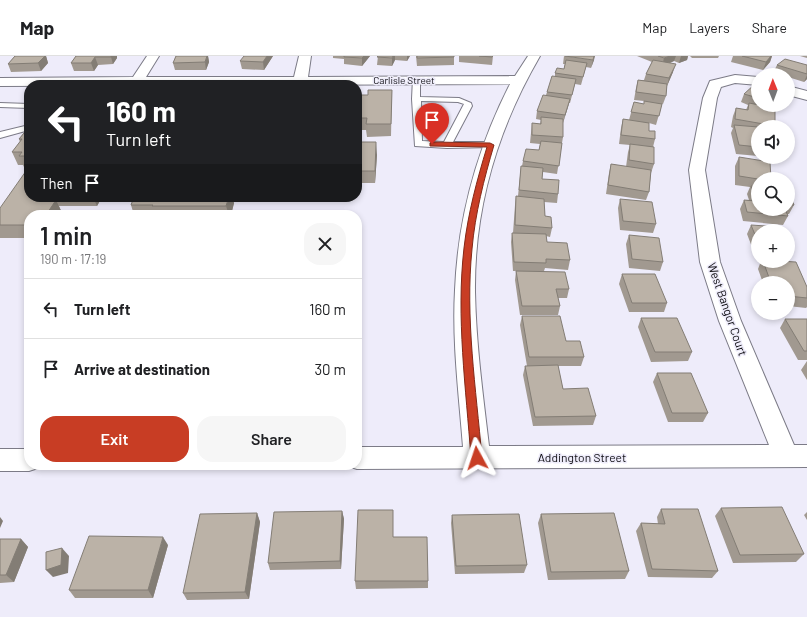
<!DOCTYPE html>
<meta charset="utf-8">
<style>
:root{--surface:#fff;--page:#f6f6f6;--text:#202124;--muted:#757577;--line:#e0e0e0;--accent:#c83d24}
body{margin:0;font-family:Barlow,sans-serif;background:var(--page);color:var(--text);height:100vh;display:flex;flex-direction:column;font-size:15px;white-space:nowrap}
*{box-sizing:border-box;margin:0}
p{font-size:13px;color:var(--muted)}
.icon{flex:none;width:22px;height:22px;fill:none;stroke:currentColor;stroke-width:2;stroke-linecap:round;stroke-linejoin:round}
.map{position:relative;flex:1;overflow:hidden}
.details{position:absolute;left:24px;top:154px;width:338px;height:260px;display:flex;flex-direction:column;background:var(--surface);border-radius:16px;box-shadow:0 2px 6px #0003}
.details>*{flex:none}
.banner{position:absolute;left:24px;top:24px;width:338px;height:122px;border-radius:16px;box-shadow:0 2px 6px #0003;background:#202124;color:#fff;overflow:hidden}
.needle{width:26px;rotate:359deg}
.tools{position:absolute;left:751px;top:12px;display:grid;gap:8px}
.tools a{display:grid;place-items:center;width:44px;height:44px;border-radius:50%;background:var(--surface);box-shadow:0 2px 6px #0003;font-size:20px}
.pin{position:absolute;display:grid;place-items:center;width:34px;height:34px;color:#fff;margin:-41px -17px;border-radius:50% 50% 50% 0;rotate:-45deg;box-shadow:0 0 4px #0007}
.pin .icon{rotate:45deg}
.me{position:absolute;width:44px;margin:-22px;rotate:355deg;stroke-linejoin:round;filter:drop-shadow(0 0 3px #0008)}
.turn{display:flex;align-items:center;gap:14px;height:84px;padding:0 16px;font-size:18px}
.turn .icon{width:52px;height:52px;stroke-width:2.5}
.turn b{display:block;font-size:28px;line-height:34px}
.then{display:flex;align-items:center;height:38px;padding:0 16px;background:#0003;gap:8px;font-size:15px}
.round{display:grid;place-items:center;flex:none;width:42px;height:42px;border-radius:16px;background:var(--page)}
.head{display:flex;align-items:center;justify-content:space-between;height:68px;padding:0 16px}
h1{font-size:24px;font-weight:600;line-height:30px}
.action{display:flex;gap:8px;margin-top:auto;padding:8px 16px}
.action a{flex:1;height:46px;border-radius:16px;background:var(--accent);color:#fff;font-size:16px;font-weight:600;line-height:46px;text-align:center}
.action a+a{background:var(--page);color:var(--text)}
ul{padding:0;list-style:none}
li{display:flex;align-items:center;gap:12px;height:60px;padding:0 16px;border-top:1px solid var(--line)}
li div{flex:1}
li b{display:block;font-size:15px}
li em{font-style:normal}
header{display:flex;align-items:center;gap:24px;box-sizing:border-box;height:56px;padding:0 20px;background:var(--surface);border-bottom:1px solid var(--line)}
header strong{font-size:19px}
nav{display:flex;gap:22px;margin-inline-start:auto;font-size:14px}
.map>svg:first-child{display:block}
</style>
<header>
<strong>Map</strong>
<nav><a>Map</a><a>Layers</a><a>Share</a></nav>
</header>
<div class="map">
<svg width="807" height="561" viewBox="0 0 807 561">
<rect width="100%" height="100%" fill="#eeecfa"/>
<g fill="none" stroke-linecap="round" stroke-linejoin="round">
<defs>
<path id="service" d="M413,22h6l1,2v17l39,1 12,5 1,3 -19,36h37l4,3 -1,2 -46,1 -32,-2 -3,-47zM421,45l37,1 6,2 -20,38 -22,-1z
M0,47l29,1v4l-29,-1z
M29,69v5l-29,8v-6z"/>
<path id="minor" d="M147,0h12l-13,21h148l5,-21h12l-3,21 207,-1 13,-20h12c-42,72 -66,152 -65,236 1,52 8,103 14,154l280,-1 -50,-124 -19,-59 -11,-92 14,-72 7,-17 25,-6 23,2v8l-23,-2 -14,4 -4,11 -12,72 15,92 21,59 53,124h13v22l-450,2 -9,-3 9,-1v-18h106c-4,-52 -11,-105 -8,-157 3,-73 22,-141 55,-206l-510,2v-8l133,-1z
M788,30l19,5v9l-19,-5z
M0,393h29v16h11l-2,3 -9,3h-29z"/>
</defs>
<use href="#service" stroke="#7c7b87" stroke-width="2"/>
<use href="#minor" stroke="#7c7b87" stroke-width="2"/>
<use href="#service" fill="#fff" fill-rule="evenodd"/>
<use href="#minor" fill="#fff" fill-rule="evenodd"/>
</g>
<path fill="#a19990" d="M15,0h31l2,7 -7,8 -30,1 -3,-8z
M76,0h41v2l-4,6 -15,1 -4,6h-20l-3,-8z
M176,0h32l1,6 -3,8h-31l-2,-7z
M273,0l-9,14 -22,-1 -2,-8z
M333,0h37l-8,10 -18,-2v-5l-11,-1z
M378,0h32l-3,5 -12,-1 -3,6 -15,-1z
M416,0h38v9l-37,1z
M459,0h34l-1,9 -33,-3z
M564,0l30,4 -3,8 -5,-1 -5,18 -6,-1 -5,19h-1l-6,20v14l-6,37 -14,-2 -1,7 16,15 -1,9 -13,-1 1,14 7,12 -2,9 -4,-1 1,6 23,18 -2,10 -23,-2 -1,3 25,18 -2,9h-9l2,8 -2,9h-38l-5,-35 1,-9h-3l-2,-29 1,-9h1l2,-28 1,-9h2l3,-30h1l1,-5 16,-11 1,-6 -10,-1 2,-20 8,1 1,-4 -5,-1 1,-8 9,-16 1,-3 8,-16v-3l9,-4 1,-5h-2z
M637,0h51l-1,4 -8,3 -5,-2 -4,2 3,9 -6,14 -1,10 -3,8h-1l-6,21 -7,-2v8l6,8 -2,8 1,17 -3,9 -2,19 -3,8 -40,-6 3,-21 2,-9 15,3 2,-15 2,-7 -11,-1 2,-16 2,-9 6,1 5,-18 10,2v-3l-10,-1 2,-12 2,-8h6l2,-6 6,-12z
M690,0h29l-1,2h-26z
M733,0h39l-2,6 -7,8 -32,-8z
M800,0h7v2z
M777,9h30v14l-3,3 -16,-5v-2h-8l-7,-2z
M758,29v20h11l-2,2 8,19 -1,1h-16v29l-22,-2 -5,-21 2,-5 -2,-1 2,-11 3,-8 10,2 2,-5 -7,-3 3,-8z
M392,34l-1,46 -24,1 -1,-7h-9v-35h11z
M776,49h9l-2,2z
M29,71v42h-4l-2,-4h-5l-6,-13 8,-10 -1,-3z
M357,86l20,13 -2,28h-18z
M739,101l19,22v30h30v-14l6,10 -5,9h-2l1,2 -5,9 -40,-4 -3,-12 4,-9h5l-2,-6 3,-7 -15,-2v-19z
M29,141h73l-5,9h-38l3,7 -33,2v23h-29v-30z
M620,143l36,25 -3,9 -33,-3 -2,-22z
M234,147l-3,12h-97l-3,-10z
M751,169l7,6v29h-1l-10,-26z
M629,179l34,27 -3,9 -31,-3 -3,-24z
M788,189l4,8 -4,7z
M761,205h27l-1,1 20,25v20l-1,1 -18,-2v-23h-25l-5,-14z
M622,218l45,29 -3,9h-35l-10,-28z
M522,260l44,25 18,16 -3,9h-23l5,23 33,27 -3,9 -60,1 -10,-51 2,-9h2l-7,-41z
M641,262l51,34 -4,9 -37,1 -13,-35z
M785,263h22v41h-9l-18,-32z
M807,305v19l-6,-10z
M657,317l51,40 -5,9h-35l-15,-40z
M721,452l83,46 -8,8 -63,1 -18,-47z
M661,453l57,62 -6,7 -64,-1 -12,-46 5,-8 17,1 -1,-7z
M342,455l2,8 -3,50 -71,1 -2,-7z
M807,456v8l-3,-5z
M257,457l3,9 -11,77 -62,1 -4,-7z
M541,458l88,57 -4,8 -77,1 -10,-57z
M452,459l75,50 -3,8 -69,1 -4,-51z
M393,481l35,44v7l-72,1 -1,-8z
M0,483h21l7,8 -14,35 -14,1z
M168,489l-15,53h-78l-6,-8z"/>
<path fill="#837d75" d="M45,0h1l2,7 -7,8 -3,-8z
M111,0h6v2l-4,6 -2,-7z
M207,0h1l1,6 -3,8 -1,-8z
M267,0h6l-9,14 -1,-8z
M364,0h6l-8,10v-8z
M393,0h2v4l-3,6v-8z
M407,0h3l-3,5z
M594,0h1l-1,4 -3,8z
M670,0h6l-2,5 -12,5 2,-8z
M681,0h7l-1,4 -8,3z
M771,0h1l-2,6 -7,8 3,-8z
M95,1l3,8 -4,6 -3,-8z
M676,8l-3,8 -6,14 2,-8z
M807,19v4l-3,3z
M570,43l-2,8 -5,16 2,-8z
M376,86l1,13 -2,28v-12z
M41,141h4l5,9 -11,-6z
M93,141h9l-5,9z
M229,141h4l1,6 -3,12h-2l-3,-9z
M56,144l6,13 -2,2h-14z
M342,455l2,8 -3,50 -1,-8z
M257,457l3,9 -11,77 -4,-7z
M0,461l3,4 -3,7z
M163,481l5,8 -15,53 -5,-8z
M21,483l7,8 -14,35 -8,-7z
M62,492l7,8 -1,17 -15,4 -7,-7z"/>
<path fill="#bbb2a7" stroke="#837d75" d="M15,0h30l-7,7 -30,1z
M76,0h35v1h-16l-4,6h-20z
M176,0h31l-2,6 -32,1z
M244,0h23l-4,6 -23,-1z
M344,0h20l-2,2 -18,-1z
M378,0h15l-1,2 -15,-1z
M417,0h37v1l-37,1z
M479,0h14l-1,1z
M565,0h29l-1,4z
M658,0h12l-6,2z
M742,0h29l-5,6z
M785,3l22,6v9l-30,-9z
M566,4l21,3 -4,14 -28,-4 2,-5 7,1z
M653,4l23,4 -7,14 -23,-4z
M552,20l24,3 -4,16 -25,-3z
M638,24l29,4 -1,12 -30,-4z
M755,28l3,1v13l-14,-4z
M368,34h24l-1,34h-25l1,-6h-10v-23h11z
M788,38h3l-3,4z
M543,39l27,4 -5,16 -28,-4z
M644,45l18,3 -3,12 -28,-4 3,-10 10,2z
M749,47l26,5v18l-40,-7 1,-11 12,2z
M541,61l22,2v18l-31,-2v-12l9,1z
M623,63l26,4v8h6v8l-34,-4z
M734,69l24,2v20l-19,-2z
M29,71v29h-10l3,-4h-10l10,-13h-3z
M541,85l21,2 -3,23 -36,-5 3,-12 13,1z
M357,86h19l-1,29h-18z
M630,88l24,3v17l-25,-4z
M739,101l31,5 1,17h-13l-19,-3z
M611,108l40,6 -2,22 -41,-7z
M521,110l22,2 -1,11 17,1 -1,14 -39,-4z
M26,115h3v26h12l-2,3h17l-10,15h-17v10h-29v-17z
M751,130h7v23h27l3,7 -41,-4 -3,-12 12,1z
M788,139h2l4,10h-6z
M516,140l28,3 1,17 6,1 1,11 -37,-3z
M134,141h95l-3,9h-74l1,-1h-22z
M620,143l32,3 4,22 -33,-3z
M751,169l29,2 1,4h-23v11z
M512,177l34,1 1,8 20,1 3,17 -24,-1v4l-32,-1z
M629,179l30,3 4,24 -31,-3z
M788,189l4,8h-4z
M763,205h16l17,1 11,25v11l-19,-2v-13h-17z
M516,215l49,1 4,17h-13l4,17h-38z
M622,218h33l12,29h-35z
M522,260h38l6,25h14l4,16h-55z
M641,262h36l15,34h-37z
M785,263h22v32h-3z
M558,309l5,24 25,-1 8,28 -61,1 -10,-51z
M657,317h34l17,40h-36z
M782,451l22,47 -64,1 -19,-47z
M661,453h37l20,62 -66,-2 -11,-46 24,1z
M358,454h35v27h34l1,44h-73z
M342,455l-2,50 -72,2 6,-51z
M257,457l-12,79 -62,1 17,-79z
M614,457l15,58 -78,1 -10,-58z
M519,458l8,51 -71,1 -4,-51z
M89,480l74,1 -15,53h-79z
M0,483h21l-15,36h-6z
M62,492l-1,17 -15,5v-18z"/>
<path fill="#c83d24" stroke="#822817" d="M432,86l58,1 4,2c-10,34 -19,69 -22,104 -7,69 4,139 10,209l-1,3 -4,1 -4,-1 -2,-3c-5,-70 -15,-141 -7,-210 4,-35 13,-68 23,-101l-57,-1v-3z"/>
<g text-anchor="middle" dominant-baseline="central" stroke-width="3" stroke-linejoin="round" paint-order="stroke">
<g font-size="10" fill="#0e0d12" stroke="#eeecfa">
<text x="404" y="24">Carlisle Street</text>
</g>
<g font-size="12" fill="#0e0d12" stroke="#eeecfa">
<text transform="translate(728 253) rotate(71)">West Bangor Court</text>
<text x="582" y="401">Addington Street</text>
</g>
</g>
</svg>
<div class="tools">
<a><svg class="needle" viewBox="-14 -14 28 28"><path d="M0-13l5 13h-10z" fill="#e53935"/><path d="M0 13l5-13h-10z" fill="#757577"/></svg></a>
<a><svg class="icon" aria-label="sound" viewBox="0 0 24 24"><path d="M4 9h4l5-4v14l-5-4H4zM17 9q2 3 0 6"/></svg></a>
<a><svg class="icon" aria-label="search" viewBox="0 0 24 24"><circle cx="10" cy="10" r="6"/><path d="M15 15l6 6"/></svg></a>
<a>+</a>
<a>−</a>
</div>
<div class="pin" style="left:432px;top:88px;background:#d93025"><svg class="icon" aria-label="arrive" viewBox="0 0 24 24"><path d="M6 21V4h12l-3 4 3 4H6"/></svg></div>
<svg class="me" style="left:477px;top:402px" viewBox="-20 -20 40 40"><path d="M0-17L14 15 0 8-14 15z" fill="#c83d24" stroke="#fff" stroke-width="4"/></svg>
<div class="banner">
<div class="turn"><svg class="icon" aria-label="left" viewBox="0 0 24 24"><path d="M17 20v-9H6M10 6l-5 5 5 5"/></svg><div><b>160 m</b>Turn left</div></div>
<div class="then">Then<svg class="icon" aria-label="arrive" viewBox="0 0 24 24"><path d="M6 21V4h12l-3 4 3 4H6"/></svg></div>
</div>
<section class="details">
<div class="head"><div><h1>1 min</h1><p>190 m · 17:19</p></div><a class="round"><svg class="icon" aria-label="close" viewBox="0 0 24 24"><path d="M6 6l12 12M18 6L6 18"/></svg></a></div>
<ul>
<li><svg class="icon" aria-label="left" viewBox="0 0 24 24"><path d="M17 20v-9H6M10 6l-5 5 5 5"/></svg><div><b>Turn left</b></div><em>160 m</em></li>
<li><svg class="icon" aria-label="arrive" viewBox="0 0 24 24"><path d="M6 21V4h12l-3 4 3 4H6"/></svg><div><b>Arrive at destination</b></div><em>30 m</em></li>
</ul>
<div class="action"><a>Exit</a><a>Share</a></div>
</section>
</div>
